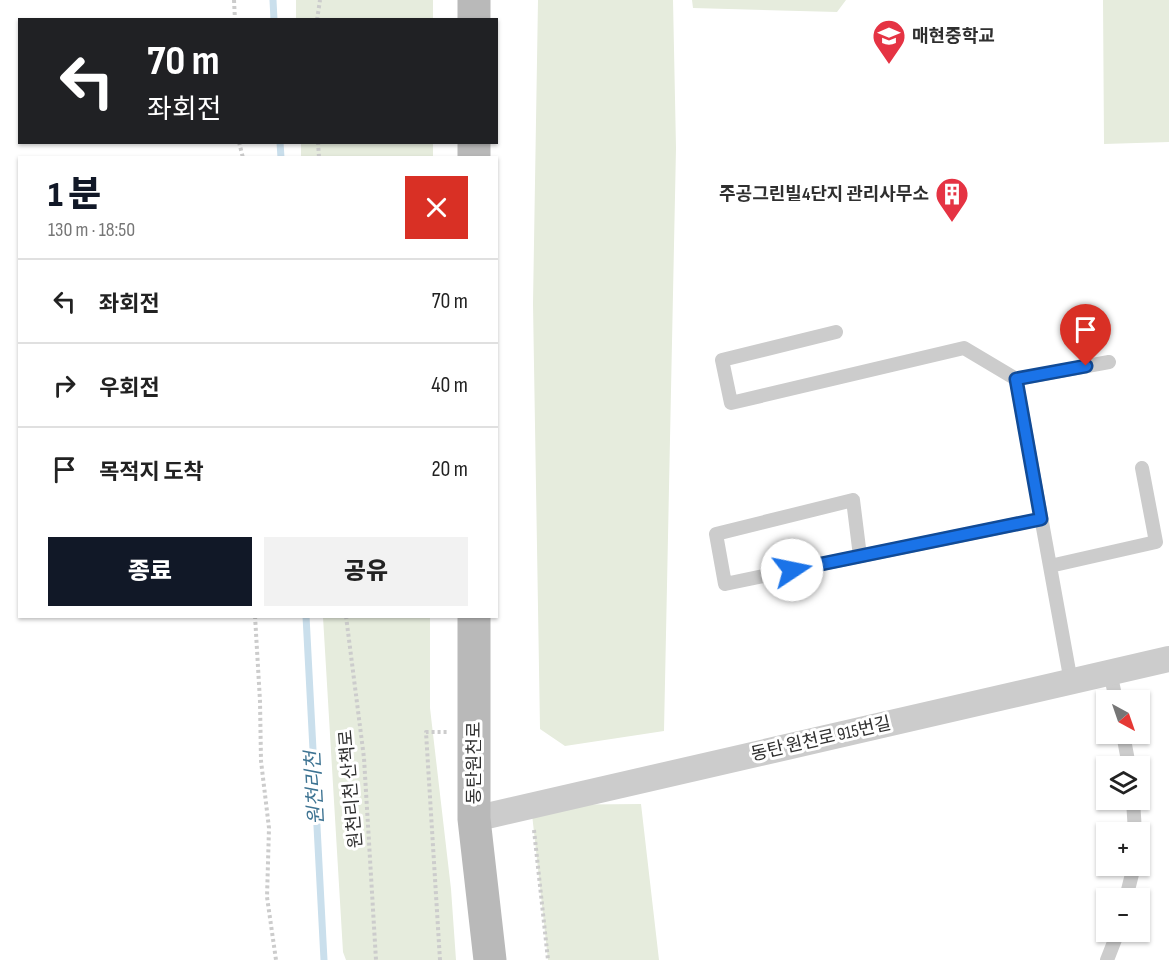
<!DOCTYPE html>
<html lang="ko">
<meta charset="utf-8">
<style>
:root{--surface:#fff;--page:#f2f2f2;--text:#222;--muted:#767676;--line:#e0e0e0;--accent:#111827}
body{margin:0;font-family:"Sofia Sans Condensed","Noto Sans KR",sans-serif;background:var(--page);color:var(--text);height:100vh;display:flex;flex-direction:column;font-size:22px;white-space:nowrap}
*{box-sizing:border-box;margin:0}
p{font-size:20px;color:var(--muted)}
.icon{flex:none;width:33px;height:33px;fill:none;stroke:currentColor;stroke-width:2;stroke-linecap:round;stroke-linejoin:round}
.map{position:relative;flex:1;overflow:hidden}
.panel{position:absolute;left:18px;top:156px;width:480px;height:462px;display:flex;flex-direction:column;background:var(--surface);border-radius:0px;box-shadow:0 2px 4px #0004}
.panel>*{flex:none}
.top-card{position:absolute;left:18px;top:18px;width:480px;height:126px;border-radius:0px;box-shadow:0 2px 4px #0004;background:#202124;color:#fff;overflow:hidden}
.needle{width:39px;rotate:140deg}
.buttons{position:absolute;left:1096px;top:690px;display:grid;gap:12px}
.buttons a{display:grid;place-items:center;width:54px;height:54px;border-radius:0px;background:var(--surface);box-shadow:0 2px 4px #0004;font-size:30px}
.pin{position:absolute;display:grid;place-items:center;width:51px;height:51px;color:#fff;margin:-62px -26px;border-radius:50% 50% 50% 0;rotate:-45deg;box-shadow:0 0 6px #0007}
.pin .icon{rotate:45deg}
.me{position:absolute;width:66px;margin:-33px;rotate:79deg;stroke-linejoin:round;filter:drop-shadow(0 0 4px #0008)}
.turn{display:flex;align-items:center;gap:21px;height:126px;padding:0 30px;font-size:27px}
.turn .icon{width:78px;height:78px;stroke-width:2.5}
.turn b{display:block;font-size:42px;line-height:51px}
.round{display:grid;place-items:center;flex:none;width:63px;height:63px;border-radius:0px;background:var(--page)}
.overview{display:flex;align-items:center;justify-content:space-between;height:102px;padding:0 30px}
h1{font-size:36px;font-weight:800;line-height:45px;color:var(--accent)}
.primary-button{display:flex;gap:12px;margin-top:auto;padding:12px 30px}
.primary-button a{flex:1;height:69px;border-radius:0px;background:var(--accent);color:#fff;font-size:24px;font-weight:800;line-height:69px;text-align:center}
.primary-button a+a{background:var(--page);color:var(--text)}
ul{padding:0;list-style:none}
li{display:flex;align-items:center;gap:18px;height:84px;padding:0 30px;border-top:2px solid var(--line)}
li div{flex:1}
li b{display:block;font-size:22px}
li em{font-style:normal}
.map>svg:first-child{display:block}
</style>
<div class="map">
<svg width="1169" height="960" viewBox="0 0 1169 960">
<rect width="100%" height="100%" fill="#fff"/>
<path fill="#e6ecdd" d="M296,0h137v19h-137z
M538,0h135l3,148 -12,583 -99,15 -25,-17 -7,-425z
M692,0h154l-9,12 -144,-4z
M1103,0h66v142l-65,2z
M301,143h132v14h-132z
M323,617h107v91l21,181 5,71h-110l-3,-8z
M641,804l18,156h-111l-17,-155z"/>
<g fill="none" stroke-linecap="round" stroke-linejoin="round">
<path stroke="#cadfec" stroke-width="7" d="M273,0l1,20
M280,142l1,16
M306,616l18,344"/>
<path stroke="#ccc" stroke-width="4" stroke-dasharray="3 3" stroke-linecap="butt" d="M234,0l1,20
M317,20l3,-20
M239,142l4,16
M318,142l1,16
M255,616l5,85 1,60 8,67 -2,69 9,63
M346,616l18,142 12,202
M534,830l14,130
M440,960l-14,-228h22"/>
<path stroke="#ccc" stroke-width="14" d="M836,332l-114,28 9,43 233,-55 52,31 55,303
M1016,379l93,-17
M860,556l-7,-56 -137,34 9,50 316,-65
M1050,566l106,-24 -14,-74
M1110,672l6,28
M1123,734l6,32
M1133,800l2,32
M1126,898l8,-32
M1107,960l11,-28"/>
<path stroke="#ccc" stroke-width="26" d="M474,819l695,-160"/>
<path stroke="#b9b9b9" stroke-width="33" d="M474,0v20
M474,142v16
M474,616v203l16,141"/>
</g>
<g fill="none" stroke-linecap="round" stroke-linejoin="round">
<defs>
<path id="route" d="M792,570l249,-51 -25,-140 70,-13"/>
</defs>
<use href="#route" stroke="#114b97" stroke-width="15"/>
<use href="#route" stroke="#1a73e8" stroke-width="10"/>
</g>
<defs>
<symbol id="school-pin" viewBox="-11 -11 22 30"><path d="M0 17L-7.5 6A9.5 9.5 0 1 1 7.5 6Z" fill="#e53343" stroke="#fff"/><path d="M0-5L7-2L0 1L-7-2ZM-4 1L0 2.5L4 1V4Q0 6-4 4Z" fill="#fff"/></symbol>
<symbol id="building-pin" viewBox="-11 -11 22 30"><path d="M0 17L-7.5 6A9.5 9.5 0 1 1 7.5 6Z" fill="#e53343" stroke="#fff"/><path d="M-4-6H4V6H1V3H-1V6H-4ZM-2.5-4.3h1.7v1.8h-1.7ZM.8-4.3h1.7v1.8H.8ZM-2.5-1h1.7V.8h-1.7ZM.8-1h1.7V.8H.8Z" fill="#fff"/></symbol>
</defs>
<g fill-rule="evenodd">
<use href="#school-pin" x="870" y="17" width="38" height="52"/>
<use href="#building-pin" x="933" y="175" width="38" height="52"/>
</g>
<g text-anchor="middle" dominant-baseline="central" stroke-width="6" stroke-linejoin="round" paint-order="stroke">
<g font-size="18" font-weight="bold" fill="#2f2f2f" stroke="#fff" text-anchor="start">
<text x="912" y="36">매현중학교</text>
<text x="929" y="194" text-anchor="end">주공그린빌4단지 관리사무소</text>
</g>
<g font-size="18" fill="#2f2f2f" stroke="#fff">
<text transform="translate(821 739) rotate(-13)">동탄 원천로 915번길</text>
<text transform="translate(474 763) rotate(-90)">동탄원천로</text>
<text transform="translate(351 789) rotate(-95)">원천리천 산책로</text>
</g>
<g font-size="20" font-style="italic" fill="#3d7392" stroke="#fff">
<text transform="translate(315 788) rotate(-93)">원천리천</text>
</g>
</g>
</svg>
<div class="buttons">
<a><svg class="needle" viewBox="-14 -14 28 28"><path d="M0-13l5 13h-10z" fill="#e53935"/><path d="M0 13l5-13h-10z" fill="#767676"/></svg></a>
<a><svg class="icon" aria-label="layers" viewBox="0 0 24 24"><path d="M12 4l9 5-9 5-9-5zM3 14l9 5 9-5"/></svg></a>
<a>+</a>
<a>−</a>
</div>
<div class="pin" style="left:1086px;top:366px;background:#d93025"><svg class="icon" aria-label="arrive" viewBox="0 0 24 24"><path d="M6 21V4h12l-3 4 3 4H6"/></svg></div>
<svg class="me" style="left:792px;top:570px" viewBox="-20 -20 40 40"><circle r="19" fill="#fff"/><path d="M0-13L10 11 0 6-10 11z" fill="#1a73e8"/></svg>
<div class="top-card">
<div class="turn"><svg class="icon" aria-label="left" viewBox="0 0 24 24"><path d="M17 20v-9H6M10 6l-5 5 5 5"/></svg><div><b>70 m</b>좌회전</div></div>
</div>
<section class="panel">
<div class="overview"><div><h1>1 분</h1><p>130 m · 18:50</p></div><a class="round" style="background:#d93025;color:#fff"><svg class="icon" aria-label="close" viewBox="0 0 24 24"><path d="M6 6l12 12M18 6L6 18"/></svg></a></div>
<ul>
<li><svg class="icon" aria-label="left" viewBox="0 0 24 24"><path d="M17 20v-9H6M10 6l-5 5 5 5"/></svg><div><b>좌회전</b></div><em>70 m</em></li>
<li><svg class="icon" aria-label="right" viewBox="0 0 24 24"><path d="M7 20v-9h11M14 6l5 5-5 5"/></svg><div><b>우회전</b></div><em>40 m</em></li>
<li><svg class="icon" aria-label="arrive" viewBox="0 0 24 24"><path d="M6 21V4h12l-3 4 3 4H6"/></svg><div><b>목적지 도착</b></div><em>20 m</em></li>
</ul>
<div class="primary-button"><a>종료</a><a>공유</a></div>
</section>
</div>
